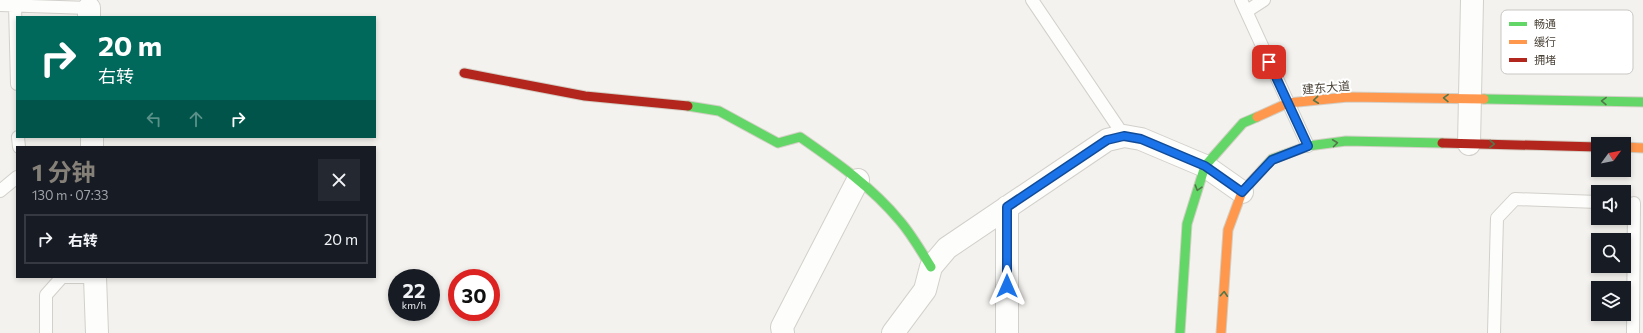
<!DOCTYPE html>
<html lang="zh">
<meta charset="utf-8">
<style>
:root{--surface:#171b24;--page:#242831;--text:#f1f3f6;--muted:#9ea1a6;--line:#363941;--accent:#868178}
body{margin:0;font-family:Commissioner,"Noto Sans SC",sans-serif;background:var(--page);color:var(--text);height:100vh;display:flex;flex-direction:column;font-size:15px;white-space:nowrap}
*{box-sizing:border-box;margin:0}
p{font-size:13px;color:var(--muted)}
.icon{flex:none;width:22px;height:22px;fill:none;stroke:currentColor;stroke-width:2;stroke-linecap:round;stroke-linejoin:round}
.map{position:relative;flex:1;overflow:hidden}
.drawer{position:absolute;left:16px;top:146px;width:360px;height:132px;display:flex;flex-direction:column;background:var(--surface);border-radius:0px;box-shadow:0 2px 6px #0003}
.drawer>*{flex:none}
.top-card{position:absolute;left:16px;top:16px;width:360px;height:122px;border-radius:0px;box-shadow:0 2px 6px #0003;background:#00695c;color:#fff;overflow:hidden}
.needle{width:26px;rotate:58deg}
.controls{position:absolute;left:1591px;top:137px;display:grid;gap:8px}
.controls a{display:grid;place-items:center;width:40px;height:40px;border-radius:0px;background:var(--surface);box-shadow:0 2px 6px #0003;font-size:20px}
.speed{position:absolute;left:388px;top:269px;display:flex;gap:8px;font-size:20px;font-weight:700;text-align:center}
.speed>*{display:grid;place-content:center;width:52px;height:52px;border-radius:50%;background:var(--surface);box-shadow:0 2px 6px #0003;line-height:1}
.speed small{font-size:10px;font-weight:400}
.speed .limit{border:6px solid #d22;background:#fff;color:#111}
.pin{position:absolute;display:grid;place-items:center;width:34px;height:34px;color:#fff;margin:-17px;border-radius:8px;box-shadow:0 2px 6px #0006}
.me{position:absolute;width:44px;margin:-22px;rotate:0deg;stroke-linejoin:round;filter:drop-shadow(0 0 3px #0008)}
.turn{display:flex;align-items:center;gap:14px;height:84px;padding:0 16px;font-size:18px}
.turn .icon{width:52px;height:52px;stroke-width:2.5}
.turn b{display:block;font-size:28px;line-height:34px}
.lanes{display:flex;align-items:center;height:38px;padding:0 16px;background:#0003;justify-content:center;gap:20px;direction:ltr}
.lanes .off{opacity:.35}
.round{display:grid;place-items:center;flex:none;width:42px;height:42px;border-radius:0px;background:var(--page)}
.overview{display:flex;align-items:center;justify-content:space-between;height:68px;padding:0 16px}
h1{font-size:24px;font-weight:700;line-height:30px;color:var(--accent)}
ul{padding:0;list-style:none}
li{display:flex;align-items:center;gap:12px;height:50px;margin:0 8px 6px;padding:0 8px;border:2px solid var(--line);border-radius:0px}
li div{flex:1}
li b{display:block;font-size:15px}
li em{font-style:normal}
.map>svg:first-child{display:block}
</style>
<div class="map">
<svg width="1643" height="333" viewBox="0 0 1643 333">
<rect width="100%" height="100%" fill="#f4f2ee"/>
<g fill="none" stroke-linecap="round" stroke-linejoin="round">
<defs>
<path id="lane" d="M1032,0l92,136
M1241,0l67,146
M0,5l89,3
M15,5l2,79
M1247,11l17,-11
M18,137l1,10
M0,191l17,-14
M46,333v-38l16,-18h33
M1494,333l3,-115 18,-19 83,3
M1633,333l1,-130"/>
<path id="street" d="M89,8v9
M92,137v10
M1469,144l3,-144
M95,277l2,56
M783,333l-1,-6 76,-147
M893,333l32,-43 6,-23 16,-19 160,-108 17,-4 17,3 64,27 37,26
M1007,333v-126"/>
<path id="fast" d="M1484,99l159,3
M688,106l31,5 59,32 22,-6c36,25 72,50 100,84 12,14 21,30 31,46
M1262,170l10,-11 36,-13 38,-5 96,2
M1180,333l7,-109 18,-58 38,-43 14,-6"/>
<path id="slow" d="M1257,117l31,-14 60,-6 136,2
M1624,147l19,1
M1221,333l7,-103 14,-38 20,-22"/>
<path id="jam" d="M464,73l121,23 103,10
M1442,143l156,4"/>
</defs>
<use href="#lane" stroke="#d2d0cb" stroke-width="14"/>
<use href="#street" stroke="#d2d0cb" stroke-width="24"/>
<use href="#fast" stroke="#d3cfc5" stroke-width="11"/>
<use href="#slow" stroke="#d3cfc5" stroke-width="11"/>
<use href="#jam" stroke="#d3cfc5" stroke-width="11"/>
<use href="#lane" stroke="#fdfdfc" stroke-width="12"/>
<use href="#street" stroke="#fdfdfc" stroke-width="22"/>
<use href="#fast" stroke="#63d668" stroke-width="9"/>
<use href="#slow" stroke="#ff974d" stroke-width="9"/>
<use href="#jam" stroke="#b3261e" stroke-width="9"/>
</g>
<defs><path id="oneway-chevron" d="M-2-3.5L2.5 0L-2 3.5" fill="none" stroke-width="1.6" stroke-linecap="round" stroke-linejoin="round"/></defs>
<g stroke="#537749">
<use href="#oneway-chevron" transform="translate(1446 98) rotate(-179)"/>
<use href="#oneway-chevron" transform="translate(1316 100) rotate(174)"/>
<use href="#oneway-chevron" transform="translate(1604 101) rotate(-179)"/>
<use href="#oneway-chevron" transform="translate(1335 143) rotate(-7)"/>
<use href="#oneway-chevron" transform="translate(1492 144) rotate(1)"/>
<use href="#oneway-chevron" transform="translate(1198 188) rotate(107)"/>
<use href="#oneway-chevron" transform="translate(1224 294) rotate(-86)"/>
</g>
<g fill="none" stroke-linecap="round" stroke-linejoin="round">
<defs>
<path id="route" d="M1007,286v-79l100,-67 17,-4 17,3 64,27 37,26 30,-32 36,-14 -39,-84"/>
</defs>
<use href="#route" stroke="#114b97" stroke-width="10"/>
<use href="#route" stroke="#1a73e8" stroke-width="7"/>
</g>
<g text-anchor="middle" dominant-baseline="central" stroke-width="4" stroke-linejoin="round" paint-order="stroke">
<g font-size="12" fill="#4b4439" stroke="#fff">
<text transform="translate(1326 87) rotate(-5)">建东大道</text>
</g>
</g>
<rect x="1501" y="10" width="132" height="64" rx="6" fill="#fff" stroke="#c9c7c4" stroke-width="1"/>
<rect x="1509" y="22" width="18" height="4" fill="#63d668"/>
<rect x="1509" y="40" width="18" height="4" fill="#ff974d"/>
<rect x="1509" y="58" width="18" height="4" fill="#b3261e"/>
<g font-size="11" fill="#4b4439">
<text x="1534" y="28">畅通</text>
<text x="1534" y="46">缓行</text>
<text x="1534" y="64">拥堵</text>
</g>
</svg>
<div class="controls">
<a><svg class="needle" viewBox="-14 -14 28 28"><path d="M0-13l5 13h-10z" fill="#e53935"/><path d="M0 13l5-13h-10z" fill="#9ea1a6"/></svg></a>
<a><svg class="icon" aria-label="sound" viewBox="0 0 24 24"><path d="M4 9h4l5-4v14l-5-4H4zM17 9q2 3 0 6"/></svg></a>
<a><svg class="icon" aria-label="search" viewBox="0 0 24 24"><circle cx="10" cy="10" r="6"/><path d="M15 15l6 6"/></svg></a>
<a><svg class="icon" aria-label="layers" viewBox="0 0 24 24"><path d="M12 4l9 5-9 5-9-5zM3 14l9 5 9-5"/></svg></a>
</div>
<div class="speed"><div>22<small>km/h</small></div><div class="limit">30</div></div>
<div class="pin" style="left:1269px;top:62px;background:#d93025"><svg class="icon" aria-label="arrive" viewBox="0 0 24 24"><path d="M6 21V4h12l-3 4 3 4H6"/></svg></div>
<svg class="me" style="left:1007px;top:286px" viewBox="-20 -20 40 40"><path d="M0-17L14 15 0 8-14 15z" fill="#1a73e8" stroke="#fff" stroke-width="4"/></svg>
<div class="top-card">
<div class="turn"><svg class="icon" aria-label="right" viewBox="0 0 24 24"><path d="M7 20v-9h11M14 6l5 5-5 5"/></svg><div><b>20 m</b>右转</div></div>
<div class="lanes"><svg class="icon off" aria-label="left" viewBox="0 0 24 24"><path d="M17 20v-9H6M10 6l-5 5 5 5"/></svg><svg class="icon off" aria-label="ahead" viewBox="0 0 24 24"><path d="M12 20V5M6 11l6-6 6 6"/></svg><svg class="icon" aria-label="right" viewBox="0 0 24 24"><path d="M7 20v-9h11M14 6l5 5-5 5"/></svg></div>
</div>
<section class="drawer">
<div class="overview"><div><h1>1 分钟</h1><p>130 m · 07:33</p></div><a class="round"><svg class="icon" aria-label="close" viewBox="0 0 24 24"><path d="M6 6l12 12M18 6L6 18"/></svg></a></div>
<ul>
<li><svg class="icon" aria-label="right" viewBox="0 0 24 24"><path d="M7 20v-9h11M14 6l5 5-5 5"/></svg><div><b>右转</b></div><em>20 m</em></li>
</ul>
</section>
</div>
